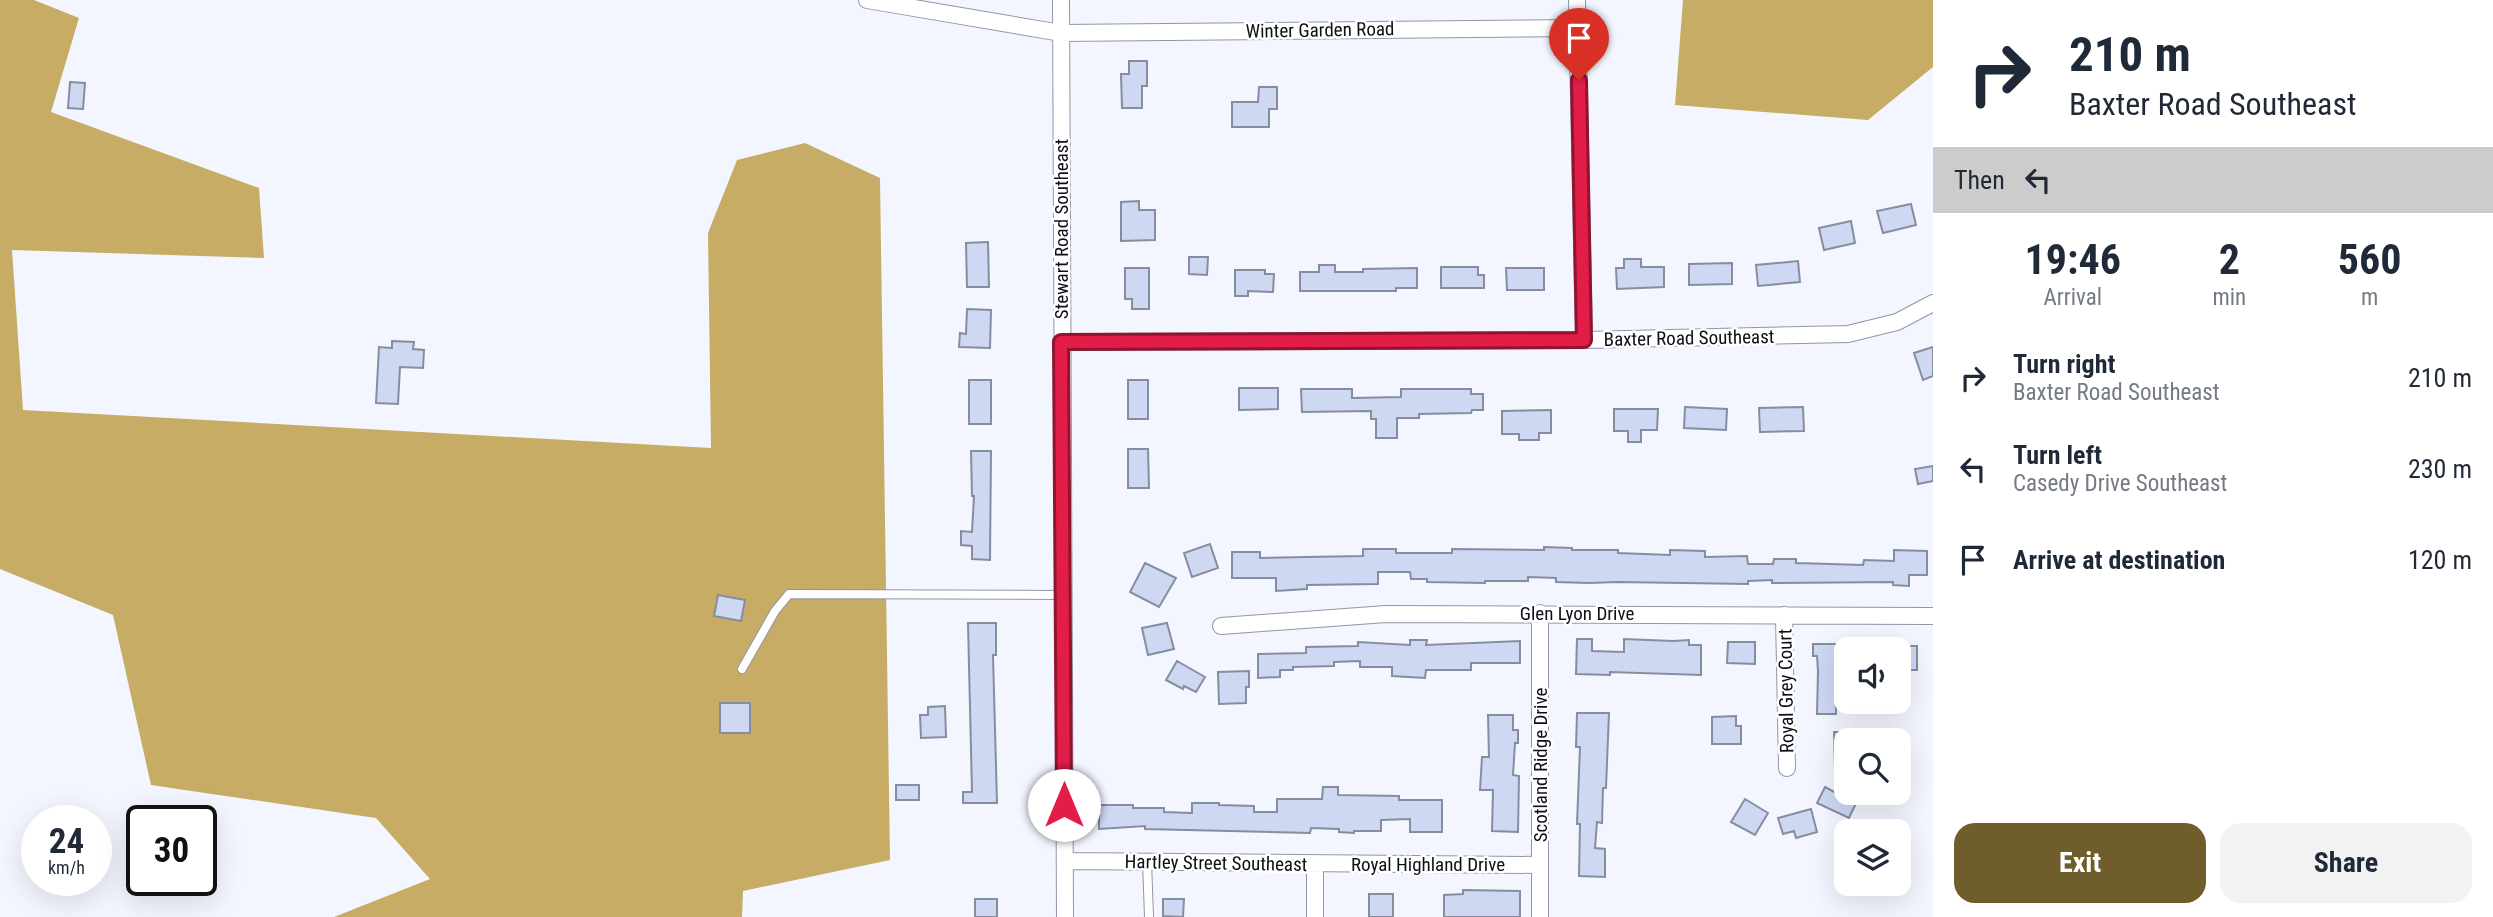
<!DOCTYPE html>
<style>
:root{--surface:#fff;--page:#f2f2f3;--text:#1f2937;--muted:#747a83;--accent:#6f5e2c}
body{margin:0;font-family:"Roboto Condensed",sans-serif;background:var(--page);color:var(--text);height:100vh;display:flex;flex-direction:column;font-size:26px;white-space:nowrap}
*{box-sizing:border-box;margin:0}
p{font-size:23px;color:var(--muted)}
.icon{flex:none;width:38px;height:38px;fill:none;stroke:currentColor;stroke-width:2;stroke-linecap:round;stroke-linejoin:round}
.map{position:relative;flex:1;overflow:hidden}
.side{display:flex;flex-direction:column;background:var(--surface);width:560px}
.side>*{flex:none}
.hud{background:#fff;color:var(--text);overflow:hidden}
.fabs{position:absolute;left:1834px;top:637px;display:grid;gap:14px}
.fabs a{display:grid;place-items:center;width:77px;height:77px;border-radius:14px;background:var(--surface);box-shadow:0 7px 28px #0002;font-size:35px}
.speed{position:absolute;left:21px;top:805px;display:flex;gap:14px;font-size:35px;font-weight:700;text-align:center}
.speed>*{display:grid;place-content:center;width:91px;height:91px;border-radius:50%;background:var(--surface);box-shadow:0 7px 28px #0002;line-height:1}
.speed small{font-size:18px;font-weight:400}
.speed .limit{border:4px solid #111;border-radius:10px;background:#fff;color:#111}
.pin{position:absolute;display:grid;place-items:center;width:60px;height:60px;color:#fff;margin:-72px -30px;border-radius:50% 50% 50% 0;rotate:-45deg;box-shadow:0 0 7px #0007}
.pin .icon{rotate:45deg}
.me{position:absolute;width:77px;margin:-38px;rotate:0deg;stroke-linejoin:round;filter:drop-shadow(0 0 5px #0008)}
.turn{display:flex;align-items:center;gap:24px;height:147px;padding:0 21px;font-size:32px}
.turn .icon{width:91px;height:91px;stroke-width:2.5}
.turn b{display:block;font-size:49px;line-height:60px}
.then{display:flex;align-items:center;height:66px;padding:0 21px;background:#0003;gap:14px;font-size:26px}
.eta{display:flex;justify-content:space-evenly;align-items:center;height:119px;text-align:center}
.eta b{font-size:42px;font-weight:700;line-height:49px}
.button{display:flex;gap:14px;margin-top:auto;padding:14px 21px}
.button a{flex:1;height:80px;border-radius:21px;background:var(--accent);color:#fff;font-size:28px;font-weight:700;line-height:80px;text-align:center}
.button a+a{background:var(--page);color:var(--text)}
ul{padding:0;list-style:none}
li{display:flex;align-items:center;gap:21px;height:91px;padding:0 21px}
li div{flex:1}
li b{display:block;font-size:26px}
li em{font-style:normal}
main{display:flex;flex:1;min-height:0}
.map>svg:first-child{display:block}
</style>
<main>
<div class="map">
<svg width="1933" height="917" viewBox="0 0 1933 917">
<rect width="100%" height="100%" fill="#f3f6fe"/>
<path fill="#c6ac65" d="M0,0h34l45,18 -28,94 208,76 5,70 -252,-8 11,160 688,38 -3,-215 29,-73 68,-17 75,35 10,682 -147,31 -1,26h-408l96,-38 -54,-61 -225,-33 -38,-170 -113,-46z
M1683,0h250v67l-65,53 -193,-15z"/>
<path fill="#ced8f3" stroke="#868da0" stroke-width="2" d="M1129,61h18v25h-5v22h-20l-1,-34h8z
M70,82l15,1 -2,26 -15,-1z
M1259,87h18v22h-8v18h-37v-25h26z
M1139,201v9h16v30l-34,1v-39z
M1911,204l5,21 -33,8 -6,-22z
M1851,221l4,22 -31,7 -5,-22z
M988,242l1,45h-22l-1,-44z
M1189,257h19l-1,18 -18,-1z
M1624,259h17v8h23v20l-47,2 -1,-21h8z
M1798,261l2,21 -42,4 -2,-21z
M1732,263v21l-43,1v-21z
M1319,265h16v7h28v-3l54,-1v20h-21v3h-96v-19h19z
M1441,267h37v8h6v13h-43z
M1125,268h24v41h-17v-10h-7z
M1506,268h38v22h-37z
M1235,270h30v4h9l-1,18 -25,-1v5h-13z
M967,309l24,1 -1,38 -31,-1 1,-14 6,1z
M392,341l22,1 -1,7 11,1 -1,18 -23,-1 -2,37 -22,-1 3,-56 13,1z
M1933,347v29l-10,4 -9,-27z
M969,380h22v44h-22z
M1128,380h20v39h-20z
M1239,388h39v21l-39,1z
M1301,389h51v9l49,-1v-8h70v5h12v16h-11l-1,3 -52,1v4h-22v20h-21v-19h-5v-8l-69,1z
M1685,407l42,2 -1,21 -42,-2z
M1803,407l1,24 -44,1 -1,-24z
M1614,409h44l-1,21h-16v12h-13v-11h-14z
M1551,410v23h-12v7h-20v-6h-17v-23z
M1128,449h20l1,39h-21z
M971,451h20l-1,109 -18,-1v-13l-11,-1v-14l11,1 2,-36h-2z
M1933,466v15l-15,3 -3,-15z
M1210,544l8,24 -26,9 -8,-24z
M1544,547l28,1v2h46v3l52,2v-5l35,1v6l42,-1 1,8h25l1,-5h22v4l67,2 1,-5 30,1v-11l33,1v24h-18v11l-16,-1v-3l-121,1v-3l-24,1v3l-130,-2 -29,1 -33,-1v-4l-28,-1v4h-43v2l-58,-1v-3h-16l-1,-7h-32v12l-71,1v4l-31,2v-13h-44v-26h28v6l46,-1 57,-1v-7h33v4h56v-4l92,1z
M1145,563l31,15 -17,29 -29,-15z
M718,595l27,5 -4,21 -27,-5z
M968,623h28v32h-3l4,148h-34v-11h9z
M1167,623l7,26 -26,6 -6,-27z
M1577,639h15v12l32,1v-13l49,2 16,-1v5h12v30l-91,-3v3l-34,-1z
M1410,640h17l-1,5 94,-4v22h-49v7h-45l-1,8 -33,-2v-9h-32v-6l-26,1v4l-41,1v3h-13v7l-22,1v-24l48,-1v-6l52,-1v-4l52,3z
M1728,642h27v22l-28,-1z
M1813,644h32v27h-8l-1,43h-19l1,-43 -1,-15h-4z
M1899,646h18v24h-18z
M1177,661l28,16 -9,15 -12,-6 -1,3 -17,-9z
M1249,671v16h-3v16l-27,1 -1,-32z
M720,703h30v30h-30z
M945,706l1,31 -25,1 -1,-23h8v-8z
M1577,713h32l-3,75h-3l-1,35 -5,-1 -2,26 10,1v28l-26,-1 1,-52h-3l3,-77h-4z
M1488,715h25v15h5v13h-3l-2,32 6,1 -1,56 -26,-1 1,-41h-13l2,-33h7z
M1736,716v10h5v18h-29v-27z
M1834,732h12v35h-11z
M896,785h23v15h-23z
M1323,787h15v8l61,1v4h43v32h-32v-13l-29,1v11h-27v2l-15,-1v-3l-28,-1 -1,5 -165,-4v-3l-46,3v-24h34v3h31v4l28,1v-10h27v2l35,1v6h23v-13h45z
M1825,787l11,6h25l-12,25 -32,-15z
M1745,799l23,14 -13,22 -24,-13z
M1811,809l6,23 -21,6 -2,-7 -11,3 -5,-16z
M1463,890l57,1v26h-76v-22l19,-1z
M1369,894h24v23h-24z
M975,899h22v18h-22z
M1163,899h21l-1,18 -20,-1z"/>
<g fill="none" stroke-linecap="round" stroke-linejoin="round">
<defs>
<path id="service" d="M742,669l33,-58 14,-17 274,1
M1147,861l2,56"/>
<path id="minor" d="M867,0l194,33 517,-5
M1061,0l4,917
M1577,0l7,340
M1061,342l523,-2 264,-6 49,-12 36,-19
M1540,613v304
M1784,615l3,153
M1221,626l165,-12 547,2
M1065,861l475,4
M1315,917v-54"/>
</defs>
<use href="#service" stroke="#9096a9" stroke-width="10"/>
<use href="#minor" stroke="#9096a9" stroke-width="18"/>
<use href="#service" stroke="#fff" stroke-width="8"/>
<use href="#minor" stroke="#fff" stroke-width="16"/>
</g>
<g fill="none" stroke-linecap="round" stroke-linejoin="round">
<defs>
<path id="route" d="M1064,805l-3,-463 523,-2 -5,-260"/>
</defs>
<use href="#route" stroke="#92132f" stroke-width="18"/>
<use href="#route" stroke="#e11d48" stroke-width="12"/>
</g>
<g text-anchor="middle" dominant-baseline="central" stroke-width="5" stroke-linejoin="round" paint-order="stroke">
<g font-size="19" fill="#0d0f16" stroke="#fff">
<text transform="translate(1320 30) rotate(-1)">Winter Garden Road</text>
<text transform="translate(1061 229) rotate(-90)">Stewart Road Southeast</text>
<text transform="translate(1689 338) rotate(-1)">Baxter Road Southeast</text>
<text x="1577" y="613">Glen Lyon Drive</text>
<text transform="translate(1786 691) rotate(-91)">Royal Grey Court</text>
<text transform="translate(1540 765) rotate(-90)">Scotland Ridge Drive</text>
<text transform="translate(1216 863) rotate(1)">Hartley Street Southeast</text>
<text x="1428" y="864">Royal Highland Drive</text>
</g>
</g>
</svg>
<div class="fabs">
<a><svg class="icon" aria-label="sound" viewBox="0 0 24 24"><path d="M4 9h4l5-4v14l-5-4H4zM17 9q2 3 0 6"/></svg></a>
<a><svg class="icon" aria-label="search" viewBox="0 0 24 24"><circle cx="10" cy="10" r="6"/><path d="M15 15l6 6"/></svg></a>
<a><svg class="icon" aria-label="layers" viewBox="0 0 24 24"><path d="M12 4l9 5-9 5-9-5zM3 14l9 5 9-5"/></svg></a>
</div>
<div class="speed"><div>24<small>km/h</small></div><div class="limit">30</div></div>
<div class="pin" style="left:1579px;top:80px;background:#d93025"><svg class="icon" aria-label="arrive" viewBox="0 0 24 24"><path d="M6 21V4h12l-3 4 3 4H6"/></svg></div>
<svg class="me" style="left:1064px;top:805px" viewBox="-20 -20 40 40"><circle r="19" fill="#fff"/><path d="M0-13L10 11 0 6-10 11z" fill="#e11d48"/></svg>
</div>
<section class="side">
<div class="hud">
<div class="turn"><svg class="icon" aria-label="right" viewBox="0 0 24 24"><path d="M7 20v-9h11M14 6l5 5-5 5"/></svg><div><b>210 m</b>Baxter Road Southeast</div></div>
<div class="then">Then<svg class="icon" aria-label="left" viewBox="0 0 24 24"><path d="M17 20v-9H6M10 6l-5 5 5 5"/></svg></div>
</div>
<div class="eta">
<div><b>19:46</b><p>Arrival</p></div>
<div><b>2</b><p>min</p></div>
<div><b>560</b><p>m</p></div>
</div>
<ul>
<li><svg class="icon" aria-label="right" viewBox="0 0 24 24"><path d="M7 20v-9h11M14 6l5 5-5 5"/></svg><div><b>Turn right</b><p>Baxter Road Southeast</p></div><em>210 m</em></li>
<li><svg class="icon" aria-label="left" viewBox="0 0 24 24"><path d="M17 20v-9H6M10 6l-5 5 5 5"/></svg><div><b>Turn left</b><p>Casedy Drive Southeast</p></div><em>230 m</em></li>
<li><svg class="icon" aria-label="arrive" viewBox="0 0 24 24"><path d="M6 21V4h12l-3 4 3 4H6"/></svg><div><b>Arrive at destination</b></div><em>120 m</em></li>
</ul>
<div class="button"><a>Exit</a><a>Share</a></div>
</section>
</main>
